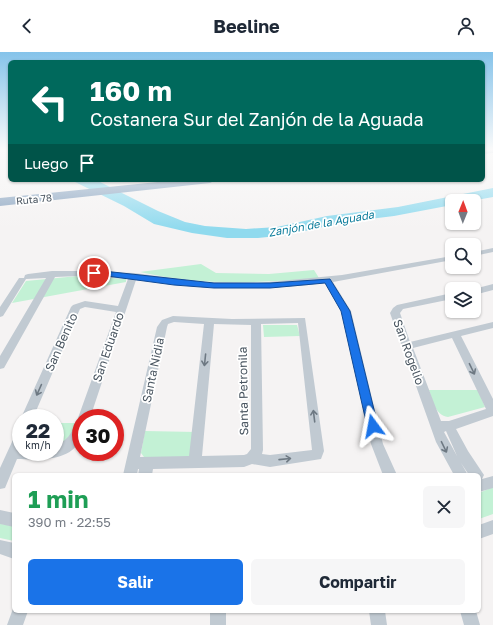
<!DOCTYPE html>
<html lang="es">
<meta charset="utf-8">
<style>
:root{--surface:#fff;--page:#f6f6f7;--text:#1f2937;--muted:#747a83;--accent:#1a73e8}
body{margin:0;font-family:"Golos Text",sans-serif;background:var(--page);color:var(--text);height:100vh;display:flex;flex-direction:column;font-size:15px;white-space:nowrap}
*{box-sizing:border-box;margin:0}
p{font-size:13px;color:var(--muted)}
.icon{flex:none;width:22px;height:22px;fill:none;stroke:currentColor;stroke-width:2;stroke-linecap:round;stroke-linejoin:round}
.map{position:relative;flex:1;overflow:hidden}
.panel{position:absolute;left:12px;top:421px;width:469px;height:140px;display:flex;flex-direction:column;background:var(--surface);border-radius:6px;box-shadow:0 1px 3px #0004}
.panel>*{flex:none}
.guide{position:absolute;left:8px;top:8px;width:477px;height:122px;border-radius:6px;box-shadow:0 1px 3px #0004;background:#00695c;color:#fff;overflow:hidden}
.needle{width:26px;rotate:1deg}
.buttons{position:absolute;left:445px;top:142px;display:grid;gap:8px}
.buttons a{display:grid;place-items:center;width:36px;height:36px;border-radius:6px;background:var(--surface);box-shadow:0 1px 3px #0004;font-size:20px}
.speed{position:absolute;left:12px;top:357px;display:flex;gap:8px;font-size:20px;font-weight:700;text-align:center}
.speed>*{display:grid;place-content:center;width:52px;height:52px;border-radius:50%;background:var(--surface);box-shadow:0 1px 3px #0004;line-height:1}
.speed small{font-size:10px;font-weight:400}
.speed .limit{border:6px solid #d22;background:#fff;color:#111}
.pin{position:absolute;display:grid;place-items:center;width:34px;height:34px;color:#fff;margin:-17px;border:2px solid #fff;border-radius:50%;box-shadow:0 1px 4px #0007}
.me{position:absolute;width:44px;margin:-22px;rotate:347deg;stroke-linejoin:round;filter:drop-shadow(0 0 3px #0008)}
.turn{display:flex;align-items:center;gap:14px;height:84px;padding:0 16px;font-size:18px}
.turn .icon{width:52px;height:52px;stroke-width:2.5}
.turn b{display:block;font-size:28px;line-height:34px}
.then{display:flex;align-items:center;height:38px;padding:0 16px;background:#0003;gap:8px;font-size:15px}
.round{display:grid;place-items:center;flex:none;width:42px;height:42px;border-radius:6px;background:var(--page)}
.head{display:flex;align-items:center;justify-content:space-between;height:68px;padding:0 16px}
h1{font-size:24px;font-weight:700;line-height:30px;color:#1e9e55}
.action{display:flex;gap:8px;margin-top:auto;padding:8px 16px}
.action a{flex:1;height:46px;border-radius:6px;background:var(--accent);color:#fff;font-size:16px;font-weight:700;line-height:46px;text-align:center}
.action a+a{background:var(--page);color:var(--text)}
header{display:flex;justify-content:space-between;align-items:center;height:52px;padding:0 16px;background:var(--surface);font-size:18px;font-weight:700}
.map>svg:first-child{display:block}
</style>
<header><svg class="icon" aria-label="back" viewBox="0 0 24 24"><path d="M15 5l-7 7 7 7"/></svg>Beeline<svg class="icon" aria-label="person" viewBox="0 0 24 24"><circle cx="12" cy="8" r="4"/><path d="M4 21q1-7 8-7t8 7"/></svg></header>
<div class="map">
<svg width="493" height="573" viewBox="0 0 493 573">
<rect width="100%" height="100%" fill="#f5f3f3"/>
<path fill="#c3f1d5" d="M201,212l15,9 53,1 45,-4 5,8c-59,5 -120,8 -179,-6z
M78,224l48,3v3l-114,21 14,-22z
M263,273h34l3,11 -36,1z
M429,338h49l7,17 -37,10c-13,-2 -15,-16 -19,-27z
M55,371h22c-5,13 -10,18 -22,25z
M145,379l51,1 -2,19 -5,6h-45l-3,-4z
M493,435v27l-14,5v-26z
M0,472l14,1v16l-14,-3z"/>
<path fill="#90daee" d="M71,128h25l62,31 27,11 20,4 41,3 31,-2 50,-11 71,-9 95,-19v9l-22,4h-19v4l-58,11 -49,6 -58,13 -29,3h-31l-35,-5 -38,-9 -30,-18z"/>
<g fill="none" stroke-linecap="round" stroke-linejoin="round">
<path fill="#c1cad2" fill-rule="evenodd" d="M493,196v4l-19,4v-4z
M452,204v4l-119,22 18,29 32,133 14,31h-14l-12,-31 -30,-133 -16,-28c-67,9 -123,4 -189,-3l-46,138h-9c0,6 2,17 -1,22 -10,22 -43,20 -63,19l-12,29 -5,1v-21l17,-37 4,-1v22h34v-6c11,-4 17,-13 22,-24l3,-1 -2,-3 38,-106 -31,-5 -5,2 -47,109h-12l50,-111 2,-2 12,-4 33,5 10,-27 -49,-3 -24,1 -51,91 -4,1v-13l46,-78 -20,1 -23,37 -3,1v-10l19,-29h5l1,-3 3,-1 24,-3h27l55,2 71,9 53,1 84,-8z
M493,232v6l-19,5v-6z
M452,241v6l-49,10 -3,4 10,29 83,-20v6l-32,8 32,63v17l-37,13 12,22 16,24 -2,4 11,-3v12l-14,4v-17h-10l-8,-12 7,12h-14l-18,-33 -46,-129 3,-5 4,-3zM452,286l34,71 -37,12h-8l-28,-73zM446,379l11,25 -13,-24z
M173,264l59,3 73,-1 19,133 -3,8 -51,8 -18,-3 -8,3 -91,2 -1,6h-14l1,-6h-1l-1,6h-14l34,-148 5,-7zM174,270l30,2 -15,132 -49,1 27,-130 1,-3zM298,271l14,127 -42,5 -8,-1 1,-4 -2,-126zM214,272l37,1v124l-4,5 -3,1 -42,1z
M0,458l14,3v14l-14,-3z
M493,468v14l-14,5v-14z
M0,488l14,3v16l-14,-5z
M14,554v5h14l-5,14h-16z
M210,559h16v14h-16z
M369,559h16l2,14h-16z
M460,559h16l4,14h-16z"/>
<path fill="#8ba5c1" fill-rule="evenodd" d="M483,97h10v4l-10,1z
M177,128h39l-6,3 -210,23v-8z"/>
</g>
<defs><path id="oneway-shaft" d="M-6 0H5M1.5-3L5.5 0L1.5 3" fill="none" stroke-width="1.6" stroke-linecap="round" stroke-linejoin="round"/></defs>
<g stroke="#6e7983">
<use href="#oneway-shaft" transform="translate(205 308) rotate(96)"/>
<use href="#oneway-shaft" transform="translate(472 317) rotate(64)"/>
<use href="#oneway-shaft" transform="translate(39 338) rotate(114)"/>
<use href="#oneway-shaft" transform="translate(314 364) rotate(-97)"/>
<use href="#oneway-shaft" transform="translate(444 395) rotate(64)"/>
<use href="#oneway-shaft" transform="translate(285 407) rotate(-6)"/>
</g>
<linearGradient id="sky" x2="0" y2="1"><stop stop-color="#85c3ea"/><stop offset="0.55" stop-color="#fafafa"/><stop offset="1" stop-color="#fafafa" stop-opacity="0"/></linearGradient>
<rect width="493" height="177" fill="url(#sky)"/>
<path fill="#1a73e8" stroke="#114b97" d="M94,218l120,13h56l60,-4 20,32 28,115 -2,3 -3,1 -4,-1 -2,-3 -26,-115 -16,-28 -55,5h-56l-40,-3 -82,-11 -2,-1z"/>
<g text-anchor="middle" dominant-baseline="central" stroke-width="3.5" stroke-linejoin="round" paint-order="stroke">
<g font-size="10" fill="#4a5661" stroke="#fff">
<text transform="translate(34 147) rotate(-6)">Ruta 78</text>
</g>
<g font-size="11" font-style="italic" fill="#0c7c9b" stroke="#fff">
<text transform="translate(321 171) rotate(-10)">Zanjón de la Aguada</text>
</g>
<g font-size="12" fill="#4a5661" stroke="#fff">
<text transform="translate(61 290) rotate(-66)">San Benito</text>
<text transform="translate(108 295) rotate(-71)">San Eduardo</text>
<text transform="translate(409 300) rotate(70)">San Rogelio</text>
<text transform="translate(153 318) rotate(-78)">Santa Nidia</text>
<text transform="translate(243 339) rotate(-91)">Santa Petronila</text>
</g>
</g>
</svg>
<div class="buttons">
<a><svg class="needle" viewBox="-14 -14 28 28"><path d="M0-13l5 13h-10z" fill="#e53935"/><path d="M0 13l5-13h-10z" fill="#747a83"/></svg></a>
<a><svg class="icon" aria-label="search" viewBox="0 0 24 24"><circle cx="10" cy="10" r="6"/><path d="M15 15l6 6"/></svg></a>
<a><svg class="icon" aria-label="layers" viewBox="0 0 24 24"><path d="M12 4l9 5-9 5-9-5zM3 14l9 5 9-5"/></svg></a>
</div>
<div class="speed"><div>22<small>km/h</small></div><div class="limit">30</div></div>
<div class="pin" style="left:94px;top:221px;background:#d93025"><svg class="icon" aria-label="arrive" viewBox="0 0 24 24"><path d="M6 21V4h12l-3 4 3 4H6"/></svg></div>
<svg class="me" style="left:373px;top:374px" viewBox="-20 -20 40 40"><path d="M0-17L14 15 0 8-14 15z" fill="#1a73e8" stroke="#fff" stroke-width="4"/></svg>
<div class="guide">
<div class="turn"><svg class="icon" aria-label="left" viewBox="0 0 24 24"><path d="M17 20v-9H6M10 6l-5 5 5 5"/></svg><div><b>160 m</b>Costanera Sur del Zanjón de la Aguada</div></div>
<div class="then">Luego<svg class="icon" aria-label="arrive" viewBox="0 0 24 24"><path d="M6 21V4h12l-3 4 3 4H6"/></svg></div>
</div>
<section class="panel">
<div class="head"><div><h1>1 min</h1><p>390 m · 22:55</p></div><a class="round"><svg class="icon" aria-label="close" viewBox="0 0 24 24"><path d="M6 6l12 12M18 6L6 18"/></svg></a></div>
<div class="action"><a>Salir</a><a>Compartir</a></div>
</section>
</div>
